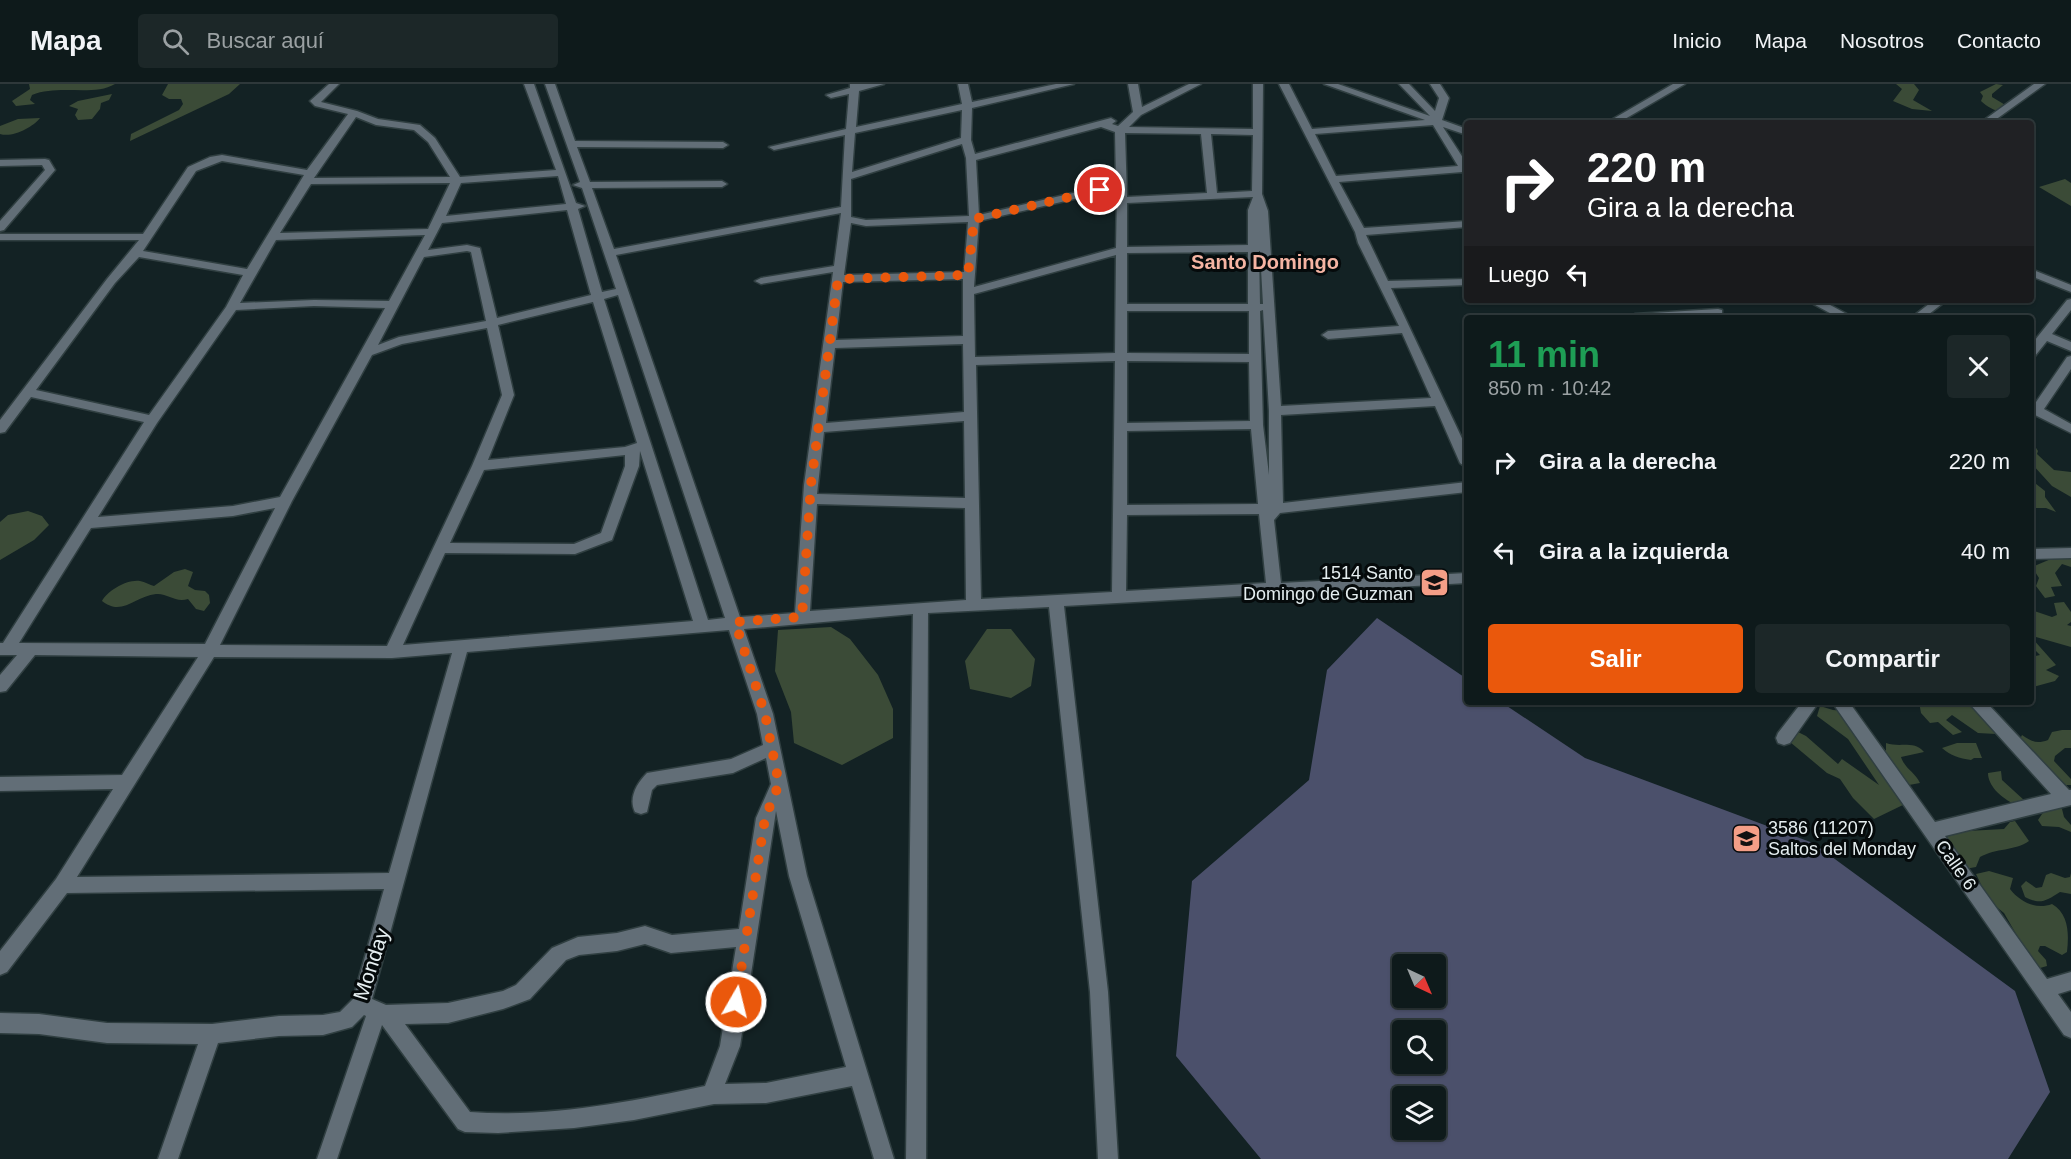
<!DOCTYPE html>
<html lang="es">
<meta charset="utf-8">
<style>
:root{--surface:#0e1a1b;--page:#1c2728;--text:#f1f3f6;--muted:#9ba1a3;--line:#2e383a;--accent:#ea580c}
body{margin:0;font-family:Arial,sans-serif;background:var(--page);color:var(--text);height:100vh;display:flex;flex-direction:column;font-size:22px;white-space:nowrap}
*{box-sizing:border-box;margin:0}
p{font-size:20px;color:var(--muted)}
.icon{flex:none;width:33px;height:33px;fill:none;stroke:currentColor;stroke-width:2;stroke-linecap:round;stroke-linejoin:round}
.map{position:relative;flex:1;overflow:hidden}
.details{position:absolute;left:1464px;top:231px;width:570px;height:390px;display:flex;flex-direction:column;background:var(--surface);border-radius:6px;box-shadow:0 2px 4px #0004,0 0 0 2px var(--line)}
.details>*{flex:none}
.banner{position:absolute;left:1464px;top:36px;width:570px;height:183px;border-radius:6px;box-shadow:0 2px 4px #0004,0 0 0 2px var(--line);background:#202124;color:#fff;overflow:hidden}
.needle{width:39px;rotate:136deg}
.controls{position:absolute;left:1392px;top:870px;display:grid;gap:12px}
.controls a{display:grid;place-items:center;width:54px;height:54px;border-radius:6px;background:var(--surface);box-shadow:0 2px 4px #0004,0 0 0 2px var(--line);font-size:30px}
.pin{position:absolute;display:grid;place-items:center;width:51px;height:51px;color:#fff;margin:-26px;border:3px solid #fff;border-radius:50%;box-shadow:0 2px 6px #0007}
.me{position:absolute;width:66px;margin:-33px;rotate:8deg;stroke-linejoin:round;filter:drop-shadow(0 0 4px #0008)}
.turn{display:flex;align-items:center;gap:21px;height:126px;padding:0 24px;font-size:27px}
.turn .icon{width:78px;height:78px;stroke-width:2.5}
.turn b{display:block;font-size:42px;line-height:51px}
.then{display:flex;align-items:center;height:57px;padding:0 24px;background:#0003;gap:12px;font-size:22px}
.round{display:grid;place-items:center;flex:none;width:63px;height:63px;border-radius:6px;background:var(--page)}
.overview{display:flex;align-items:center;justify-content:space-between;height:102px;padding:0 24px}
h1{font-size:36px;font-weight:700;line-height:45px;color:#1e9e55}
.action{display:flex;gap:12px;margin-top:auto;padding:12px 24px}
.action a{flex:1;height:69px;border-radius:6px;background:var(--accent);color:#fff;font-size:24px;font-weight:700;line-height:69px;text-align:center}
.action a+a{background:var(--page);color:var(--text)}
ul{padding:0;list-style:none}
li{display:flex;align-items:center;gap:18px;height:90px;padding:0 24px}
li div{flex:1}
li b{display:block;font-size:22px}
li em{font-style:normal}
header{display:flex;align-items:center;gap:36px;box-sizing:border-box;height:84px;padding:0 30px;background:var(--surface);border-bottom:2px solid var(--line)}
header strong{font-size:28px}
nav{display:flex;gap:33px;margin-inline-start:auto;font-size:21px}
.search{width:420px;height:54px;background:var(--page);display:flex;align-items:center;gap:15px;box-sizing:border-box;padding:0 21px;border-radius:6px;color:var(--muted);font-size:22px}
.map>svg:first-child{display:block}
</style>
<header>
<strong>Mapa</strong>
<div class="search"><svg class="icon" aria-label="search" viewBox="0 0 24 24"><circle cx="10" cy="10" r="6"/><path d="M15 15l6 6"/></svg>Buscar aquí</div>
<nav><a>Inicio</a><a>Mapa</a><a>Nosotros</a><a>Contacto</a></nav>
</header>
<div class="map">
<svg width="2071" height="1075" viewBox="0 0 2071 1075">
<rect width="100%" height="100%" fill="#132224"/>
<path fill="#3b4b37" d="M29,0h86c-22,13 -55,0 -83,11l-2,5 5,4 -19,2 -4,-5 18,-12z
M168,0h72l-11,10 -99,47 1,-7 48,-24 4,-6 -2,-5h-12l-7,-4z
M1896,0h18l5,6 -6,10 19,11 -20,-2 -19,-8 9,-12z
M1996,0l7,1 -11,9v3l20,12c-10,6 -23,0 -31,-8l2,-5 -3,-4z
M112,10l-3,6 -8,3 -1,6 -8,10 -14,1 -3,-5 3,-6 -9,-3 9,-5z
M40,34c-7,9 -27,20 -40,16v-8l18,-7z
M2065,95l6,4v23l-32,-19z
M2031,356l7,11 -1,3 17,16 17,2v25l-19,-11 -21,-23z
M2031,396l14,11v6l11,15 -10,-4h-15z
M28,427l14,5 7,9 -15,15 -34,20v-38l8,-7z
M2058,472l13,2v9l-9,-3 -7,9 7,13 -11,1 4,9 -10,2 -9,-12 3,-8 -7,-11z
M185,485l8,3 -5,14 7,4 10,1 4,4 1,8 -6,8 -8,-2 -8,-10c-13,4 -20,-6 -32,-5 -21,2 -34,23 -54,7 5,-10 25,-22 38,-20 5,1 10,4 14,5l20,-14z
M2064,518l7,10v10l-4,3 4,1v21l-35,-10 -5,-4v-23l21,7 5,-2 -3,-12z
M831,543l19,12 28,36 15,34v29l-51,27 -48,-22 -3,-31 -16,-41 3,-41z
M987,545h24l24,30 -4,27 -20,12 -41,-9 -5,-28z
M2031,553l25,28 -10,5 13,6 -4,5 -22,6 -2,-1v-29l9,-2 -9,-9z
M1919,618h55l26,26 -4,6 -18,-1 -26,-18 -6,5 16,12 -9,3 -15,-13 -8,1 -9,-10z
M1820,622l13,4 22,2 31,39v-8c13,5 28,-3 38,9l-23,5c4,12 14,15 19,26l-11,2 -10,-10 8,28 -33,16 -21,-21 -13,-19 -13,-6 -37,-31 2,-13 14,7 32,28 4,-5 37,26 -31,-46 -31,-23z
M2062,646h9v18h-6l-10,8 -1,5 17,18v6h-5l-46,-46 2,-4c10,7 15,9 26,5l4,-8z
M1957,659h19l6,15h-8l-3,2c-12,-2 -20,-4 -29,-12z
M2001,687l1,9 23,21 -13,2c-11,-6 -24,-17 -24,-30z
M2046,724l16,1 2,8 7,8v7l-12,-5 -17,-1 -4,-6z
M2015,737l14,20c-14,10 -33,7 -49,16l-4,10 -11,2 -18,-31 1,-6 56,-3 6,-7z
M1989,787l24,7 -3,11c10,13 26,21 42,15 17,10 17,30 15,48l-5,3 -17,-9h-5l-2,5 8,9 1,6 -7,2 -9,-8 -27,-47 -15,-12 -13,-27z
M2051,789l14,5 5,-1 1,-4v21l-11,-2c-14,9 -20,13 -35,5l-4,-11 5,-5 10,7 6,-1 4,-12z"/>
<path fill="#4b506b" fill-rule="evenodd" d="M1377,534l90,61v23h34l84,56 228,85 202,148 35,101 -42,67h-747l-85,-103 16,-175 117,-101 18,-110zM1402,880h34v34h-34zM1402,946h34v34h-34zM1402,1012h34v34h-34z"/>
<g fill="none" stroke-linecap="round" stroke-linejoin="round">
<defs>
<path id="minor" d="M329,0h10l-18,18 36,9 21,8 42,6 15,13 25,39 96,-7 -32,-86h10l42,119 9,3 -7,3 24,83 14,-3 -34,-101 -9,-3 7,-3 -35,-98h10l20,57 148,1 5,3 -5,3 -146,-1 13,35 132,-1 5,3 -5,3 -130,1 22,61 227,-42 4,-72 -71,15 -5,-3 77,-18 3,-35 -18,4 -5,-3 24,-7v-4h34l-25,7 -3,36 106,-23 -4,-20h10l4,18 84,-18h18l-102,24 -1,32 4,14 136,-36 5,3 -4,3 6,2 15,-14 -5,-28h10l4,23 47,-23h12l-60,31 -12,12 124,2v-45h10l-1,110 6,17 13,195 150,-8 -29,-65 -74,6 -6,-4 6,-4 71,-5 -41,-83 -3,-11 -76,-148h10l23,45 113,-9 -101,-36h14l92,32 -31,-32h10l26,27 4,-13 -9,-14h10l9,14 -7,22 25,9v6l-24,-8 24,37v11l-5,-3 -123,10 25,46 103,-7v6l-101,8 22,46 79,-2v6l-76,3 76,161v19l-7,-5 -25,-57 -154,9 2,88 184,-21v10l-187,21 -6,7 7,63 186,-10v10l-403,23 44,386 10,167h-20l-8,-167 -41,-385 -121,6 -2,546h-20l7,-545 -169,15 29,85 34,162 87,283h-20l-22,-73 -86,17 -52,1 -80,16 -60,8 -76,5 -33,-1 -7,-3 -76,-104 -45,134h-20l49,-143 -2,-1 -12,12 -29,8 -44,1 -61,7 -40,116h-20l40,-115 -91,-1 -68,-9 -39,-1v-20l39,1 68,9 105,1 67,-8 44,-1 17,-3 13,-13 31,-110 -317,4 -60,79 -7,3v-24l56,-72 57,-90 -113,2v-14l122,-2 76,-118 -163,-2 -29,36 -6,1v-17l17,-20h-17v-12h3l141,-221 -113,-25 -26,35 -5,1v-13l107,-141 32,-39h-139v-6h143l45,-67 22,-10 12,-2 85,15 41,-56 -33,-8 -5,-5zM962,26l-1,28 -109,34 3,-39zM356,33l20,8 38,5 14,12 22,35 -136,1zM1433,41l25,41 -122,10 -21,-42zM1101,43l14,5 1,51 -137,32 -3,-55zM1125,49l76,1 6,59 -80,4zM1211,50l42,1 -1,56 -35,2zM962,60l4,14 3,58 -103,4 -15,-3v-38zM222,77l82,14 -57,94 -104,-18 53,-80zM558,92l8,28 -120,12 15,-33zM450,99l-22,46 -148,4 31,-49zM1117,105l-1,59 -142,39 5,-66zM1253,113l-5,13v35l-121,2v-44zM567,126l24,85 -94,23 -17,-70 -13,-3 -39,5 14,-27zM841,129l-7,53 -73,12 -6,3 6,3 72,-12 -29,213 -9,128 -55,4 -124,-362zM968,138l-4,50 -120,3 7,-52 15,3zM425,151l-36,66 -75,-1 -74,3 36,-63zM467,167l4,1 15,69 -87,16 -21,8 46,-88zM1259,167h1l3,53h-3zM1248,168v52h-121v-51zM1116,171l-1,98 -140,4 -1,-63zM139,173l104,18 -17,32 -77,108 -113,-25 79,-107zM963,195v57l-127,4 7,-58zM618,211l107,323 -17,2 -104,-321zM593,218l44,141 -12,4 -137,13 26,-65 -16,-70zM314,222l71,2 -105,189 -47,9 -135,11 59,-94 79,-113zM1263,226l6,101v64l-6,-50 -3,-114zM1127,227h122v43l-122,-1zM487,244l15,67 -30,71 -85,180 -167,-1 72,-144 80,-146 30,-11zM963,260l1,68 -138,11 9,-75zM1115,277l-3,231 -131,7 -5,-234zM1127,277l122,1 1,59 -123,2zM964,337l1,77 -148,-4 7,-62zM1251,345l7,75 -131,1v-74zM640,367l53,170 -290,24 42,-92 130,1 37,-14 27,-74zM625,371v11l-24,67 -27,11 -124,-1 34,-73zM817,420l148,4 1,92 -156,11zM275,424l-70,136 -186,-1 72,-115 142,-12zM1259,430l7,69 -140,8 1,-76zM729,546l28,84 6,31 -32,14 -84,14c-10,10 -19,25 -12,39l6,2 6,-2 5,-22 5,-5 76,-12 33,-15 5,26 -15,34 -17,111 -67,6 -27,-9 -28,7 -39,4 -26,11 -36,37 -13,6 -55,12 -62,2 -14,-6 95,-347zM452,569l-63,220 -312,4 137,-220 178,1zM776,727l13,65 57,191 -80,16 -41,1 15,-38zM645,860l26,9 65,-6 -16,99 -15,40c-76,16 -157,32 -235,26l-65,-88 43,-1 55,-14 27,-10 36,-39 13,-5 38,-4z
M1673,0h12l-67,39h-12z
M2034,0h11l-54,39h-11z
M0,76l45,-1 4,1 6,10 -51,60 -4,1v-10l45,-51 -3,-5 -42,1z
M2031,185l40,16v7l-40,-16z
M2071,215v11l-19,24 19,8v9l-24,-10 -12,15 -4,1v-12l36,-45z
M1806,216h15l33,18h-15z
M1934,216h13l-23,18h-13z
M1718,225l4,1v6l-93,2 6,-4z
M2071,272v13l-27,40 27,15v9l-40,-20v-9l3,1 33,-48z
M2071,464v10l-40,1v-10z
M1802,618h17l-29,41 -6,2 -6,-2 -2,-5 2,-5z
M1832,618h17l86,120 116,-28 -83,-92h18l83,88h2v15l-126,31 102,143 24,-7v18l-13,4 13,18v26l-7,-3z"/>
</defs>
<use href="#minor" stroke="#303f41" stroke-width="3"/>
<use href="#minor" fill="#626e77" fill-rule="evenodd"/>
</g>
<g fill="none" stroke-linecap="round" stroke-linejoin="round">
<path stroke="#ea580c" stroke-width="10" stroke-dasharray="0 18" d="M736,918l29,-184 14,-34 -14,-70 -30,-92 67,-5 9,-133 27,-205 130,-4 6,-56 126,-29"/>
</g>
<defs>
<symbol id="school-square" viewBox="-11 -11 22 22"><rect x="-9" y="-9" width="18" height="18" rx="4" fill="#f49e87" stroke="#050a0b"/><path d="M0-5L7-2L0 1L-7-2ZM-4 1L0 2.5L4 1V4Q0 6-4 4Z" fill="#111"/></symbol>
</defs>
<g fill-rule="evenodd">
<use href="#school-square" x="1418" y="482" width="33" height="33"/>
<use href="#school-square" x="1730" y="738" width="33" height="33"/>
</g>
<g text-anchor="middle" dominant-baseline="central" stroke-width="6" stroke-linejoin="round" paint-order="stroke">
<g font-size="18" fill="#e5eef0" stroke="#050a0b" text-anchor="end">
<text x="1413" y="489">1514 Santo<tspan x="1413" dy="21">Domingo de Guzman</tspan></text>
<text x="1768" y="744" text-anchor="start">3586 (11207)<tspan x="1768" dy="21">Saltos del Monday</tspan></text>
</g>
<g font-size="18" fill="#e5eef0" stroke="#050a0b">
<text transform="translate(1956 781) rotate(55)">Calle 6</text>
</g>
<g font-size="20" font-weight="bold" fill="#f5b4a3" stroke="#050a0b">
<text x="1265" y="178">Santo Domingo</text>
</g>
<g font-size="21" fill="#e5eef0" stroke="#050a0b">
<text transform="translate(371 880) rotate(-72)">Monday</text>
</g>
</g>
</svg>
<div class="controls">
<a><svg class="needle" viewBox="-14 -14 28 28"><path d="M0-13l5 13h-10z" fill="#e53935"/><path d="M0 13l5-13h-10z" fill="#9ba1a3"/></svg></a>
<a><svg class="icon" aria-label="search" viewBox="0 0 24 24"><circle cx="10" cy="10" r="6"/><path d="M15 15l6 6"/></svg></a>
<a><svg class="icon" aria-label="layers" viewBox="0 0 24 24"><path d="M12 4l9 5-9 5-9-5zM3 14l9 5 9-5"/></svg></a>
</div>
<div class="pin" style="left:1100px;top:106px;background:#d93025"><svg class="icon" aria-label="arrive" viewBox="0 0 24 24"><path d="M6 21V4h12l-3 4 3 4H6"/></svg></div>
<svg class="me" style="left:736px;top:918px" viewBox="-20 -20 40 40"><circle r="17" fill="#ea580c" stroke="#fff" stroke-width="3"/><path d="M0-11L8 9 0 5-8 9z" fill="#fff"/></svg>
<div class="banner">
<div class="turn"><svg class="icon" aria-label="right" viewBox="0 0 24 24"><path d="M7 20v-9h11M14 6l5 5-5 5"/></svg><div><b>220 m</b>Gira a la derecha</div></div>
<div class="then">Luego<svg class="icon" aria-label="left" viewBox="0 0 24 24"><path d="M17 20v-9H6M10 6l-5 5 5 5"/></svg></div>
</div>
<section class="details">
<div class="overview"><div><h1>11 min</h1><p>850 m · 10:42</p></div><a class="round"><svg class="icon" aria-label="close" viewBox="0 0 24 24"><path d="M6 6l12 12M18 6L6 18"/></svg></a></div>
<ul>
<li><svg class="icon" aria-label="right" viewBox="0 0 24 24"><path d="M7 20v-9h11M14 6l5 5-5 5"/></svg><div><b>Gira a la derecha</b></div><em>220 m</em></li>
<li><svg class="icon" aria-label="left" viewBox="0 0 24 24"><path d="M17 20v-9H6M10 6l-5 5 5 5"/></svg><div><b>Gira a la izquierda</b></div><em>40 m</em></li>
</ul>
<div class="action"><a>Salir</a><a>Compartir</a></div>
</section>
</div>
